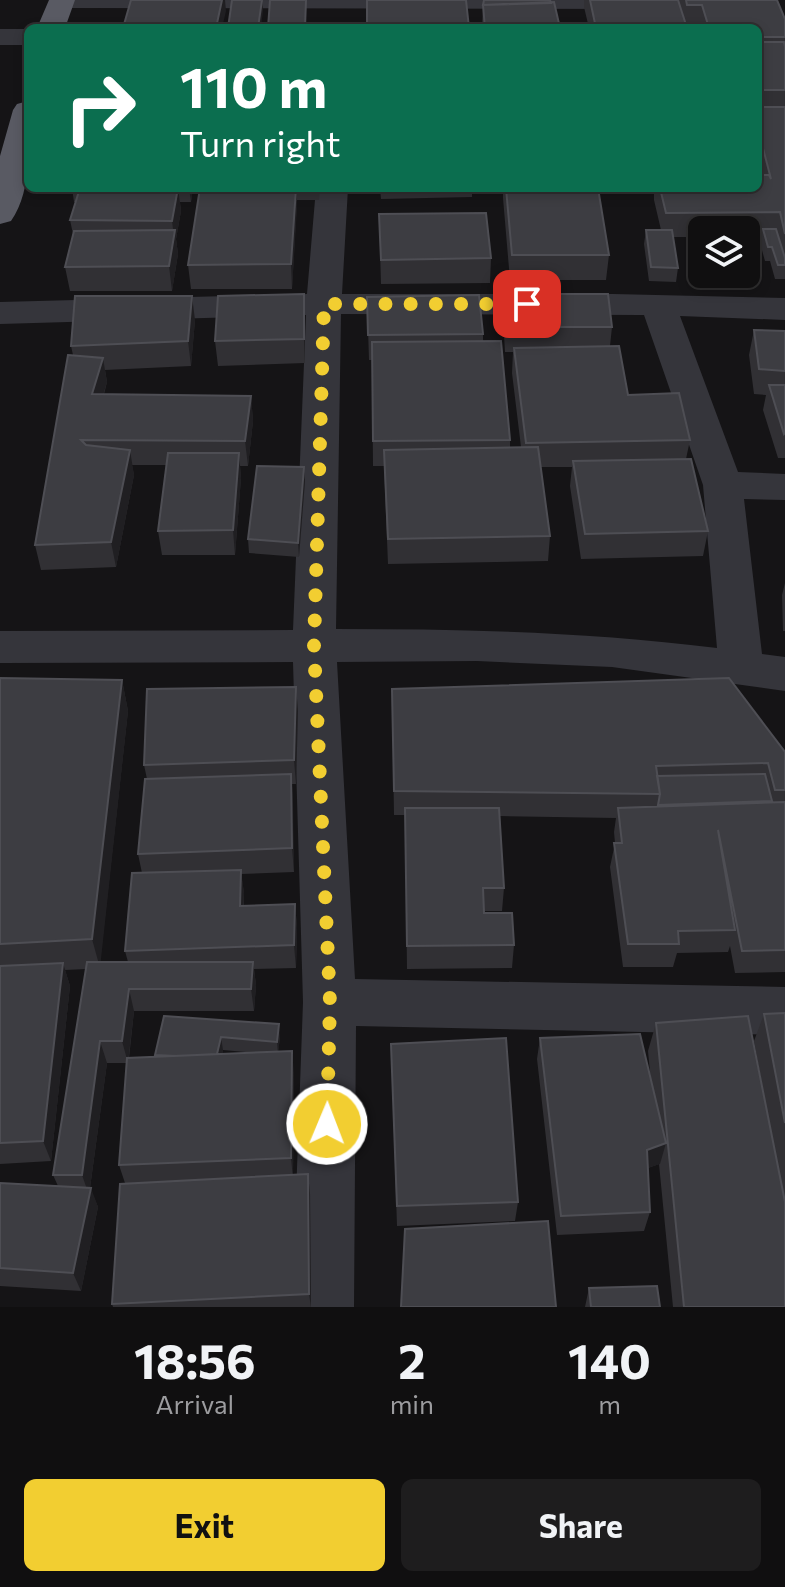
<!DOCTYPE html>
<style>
:root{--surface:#100f10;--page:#1e1d1e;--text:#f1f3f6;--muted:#9c9c9f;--line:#302f30;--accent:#f2ce31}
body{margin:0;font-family:Commissioner,sans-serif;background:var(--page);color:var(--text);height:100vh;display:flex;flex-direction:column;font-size:30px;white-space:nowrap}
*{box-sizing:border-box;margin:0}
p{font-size:26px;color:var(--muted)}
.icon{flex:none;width:44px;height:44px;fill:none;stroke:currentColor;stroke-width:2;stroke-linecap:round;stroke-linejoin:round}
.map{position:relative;height:1307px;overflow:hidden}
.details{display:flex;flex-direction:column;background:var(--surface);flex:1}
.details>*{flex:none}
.banner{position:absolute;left:24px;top:24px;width:738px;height:168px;border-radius:12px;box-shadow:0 4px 12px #0003,0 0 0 2px var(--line);background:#0b6e4f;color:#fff;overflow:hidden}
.tools{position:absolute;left:688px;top:216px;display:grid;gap:16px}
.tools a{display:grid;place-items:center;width:72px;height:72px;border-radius:12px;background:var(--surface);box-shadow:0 4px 12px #0003,0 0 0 2px var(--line);font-size:40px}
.pin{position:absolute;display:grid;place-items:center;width:68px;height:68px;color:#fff;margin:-34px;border-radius:16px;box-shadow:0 4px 12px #0006}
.me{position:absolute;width:88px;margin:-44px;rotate:1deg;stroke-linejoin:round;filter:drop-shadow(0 0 6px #0008)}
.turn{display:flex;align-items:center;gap:28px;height:168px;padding:0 24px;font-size:36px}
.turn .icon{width:104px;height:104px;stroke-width:2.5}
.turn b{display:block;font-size:56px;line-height:68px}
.eta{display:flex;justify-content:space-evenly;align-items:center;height:136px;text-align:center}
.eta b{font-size:48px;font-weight:700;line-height:56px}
.button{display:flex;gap:16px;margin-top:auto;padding:16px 24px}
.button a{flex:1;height:92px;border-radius:12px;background:var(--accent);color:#111;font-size:32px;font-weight:700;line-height:92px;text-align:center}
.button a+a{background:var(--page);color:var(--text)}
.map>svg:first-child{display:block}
</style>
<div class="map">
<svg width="785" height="1307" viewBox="0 0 785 1307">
<rect width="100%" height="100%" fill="#151416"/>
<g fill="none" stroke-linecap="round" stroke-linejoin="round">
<path fill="#35353b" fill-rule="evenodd" d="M49,0h607v1l-3,6 -10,2 -581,-1 -10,-2z
M0,29h28v16h-28z
M316,188h32l-6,106h271l172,4v22l-105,-4 58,156 47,2v26l-41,-1 18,155 23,3v34l-173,-24 -135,-6 -140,1 18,317 430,8v48l-429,-9 -2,281h-62l11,-305 -10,-340 -293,1v-32l293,-1 13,-315 -306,9v-22l307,-8zM341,314l303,1 59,170 14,163c-128,-16 -252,-19 -381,-19z"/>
<path fill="#595a63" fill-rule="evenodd" d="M49,0h26l-10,28h-28z
M28,101c0,38 6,87 -17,120l-11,3v-68l13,-46 4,-6z"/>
</g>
<path fill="#313034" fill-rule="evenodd" d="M584,0h193l8,19v260h-10l-5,-18h-5l-5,-18 2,-7h-16v-6h-44v7h-29l5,31 -2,14 -27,-1 -5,-37 2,-14h15l-7,-30v-7h-9l-1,-5h114l1,-13 -1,-5v-142h-169l-5,-21z
M483,5l77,23h-78z
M72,188h121l-2,14h-11l1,9 -5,28 2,15 -6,37h-102l-5,-24 8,-33 -3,-14 6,-18h-2z
M200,188h120l-1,12h-22l-5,89h-101l-3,-24z
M380,188h92v9l-91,2z
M485,188h113l11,67 -3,25h-96l-7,-82v-9h-17z
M379,214l112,44 -1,25 -109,1z
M505,294l107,33 -2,19 18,49 62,45 -4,19 22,72 -5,25 -122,3 -11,-73 2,-19h-31l9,69 -2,25 -160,3 -4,-98h-11l-1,-106h-3l-2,-63 116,37v7l27,99v8l11,-1 -9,-74 1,-21h-8l-2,-34z
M305,318v45l-87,3 -3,-25z
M195,320l-4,46 -86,4 2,12 -3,12 147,2 2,25 -5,45h-8l1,12 -6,77h-73l-4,-24 8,-66h-34l2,10 -18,92 -75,3 -6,-25 38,-190 -2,-9z
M754,330l31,1v127h-7l-15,-48 3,-15 -12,-1 -5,-39z
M305,481l-6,76 -50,-4 -1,-14z
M785,583v48h-2l-1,-36z
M0,678l122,2 6,31 -28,251h28l-3,-11 17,-78 -4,-19 9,-75 -3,-14 152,-78 2,24 -2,73h-4l2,88 -53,2 3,19v13l51,-2 2,23 -1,41 -42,1 2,16 -2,26h-120l-5,47 27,-1 8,-41 116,21 -2,15 16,21 -1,101h15l2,20 1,113h-198l-1,-3 13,-121 -6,-18 8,-102h-20l-17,125 8,19 -17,84 -81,-5v-103l58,3 -5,-11 33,-206 -21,1 5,16 -19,175 -51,3zM223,1050l34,3 -35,1z
M392,689l393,63v220l-50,1 -5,-27 -2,6 -51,1 -4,14h-50l-13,-100 5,-24 -1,-11 2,-14 -116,-2 4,72 -2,23h-18v2l30,32 -2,23 -105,1 -2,-154h-11z
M785,1013v294h-112l-14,-143 -11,4 2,44 -6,19 -87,4 -20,-176 3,-21 111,45 -3,-32 8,-28 107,67 -9,-49 10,-27z
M391,1044l127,158 -3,19 -118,5z
M589,1288l71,19h-75z"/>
<path fill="#201f22" d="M222,0h3l1,11 -4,17h-6z
M262,0l1,10 -2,18h-3z
M178,188l3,23 -5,28 2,15 -6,37 -3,-25 5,-29 -2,-16z
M189,188h4l-2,14z
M296,188l1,20 -5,81 -1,-25z
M304,294l1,24v45l-1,-24z
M192,296l3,24 -4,46 -3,-25z
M103,358l4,24 -11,37 -4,-25z
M251,396l2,25 -5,45 -3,-25z
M130,450l4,25 -18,92 -5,-25z
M239,453l2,25 -6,77 -2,-25z
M304,467l1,14 -6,76 -1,-14z
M122,680l6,31 -28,257 -8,-29z
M296,687l2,24 -2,73 -2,-24z
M291,774l2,24 1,74 -2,-24z
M241,870l3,23 -1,36 -3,-23z
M295,904l2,23 -1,41 -2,-23z
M253,962l3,23 -2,26 -3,-22z
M63,963l7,23 -19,175 -8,-20z
M129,989l5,22 -6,52 -6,-22z
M279,1024l1,13 -2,18 -1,-13z
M221,1037l2,13 -4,20 -2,-12z
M100,1041l7,22 -18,132 -7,-20z
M292,1051l2,22 -1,106 -2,-21z
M666,1143l-6,21 -19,6 6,-20z
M308,1174l2,20 1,113 -2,-13z
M91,1188l7,19 -17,84 -8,-18z"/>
<path fill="#3d3d42" stroke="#4e4e54" stroke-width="2" d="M131,0h91l-6,28h-93z
M232,0h30l-4,28h-30z
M270,0h36l-1,28h-37z
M367,0h99l3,28h-102z
M484,0h66l1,3 -68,2z
M590,0h88l9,28h-91z
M686,0h91l8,19v18h-27v-9h-49l-7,-23h-15z
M554,2l6,26h-75l-2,-23z
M758,42h26l1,5v43h-27z
M758,107h27v127l-5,-22 -114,1 -6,-25h98v-13h11l2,4 -13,-50z
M80,188h98l-6,33 -102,-1z
M200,188h96l-5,76 -103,1z
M506,188h92l11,67h-97z
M486,213l5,45 -110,2 -2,-46z
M763,229h13l9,29v7h-7l-6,-18h-4z
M175,230l-6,36 -104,1 9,-36z
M646,230h26l6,38 -27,-1z
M304,294v45l-89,2 3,-45z
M505,294h103l4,33h-105z
M479,295l4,39 -115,1 -1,-38z
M75,296h117l-4,45 -117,5z
M754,330l31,1v40l-26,-2z
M501,341l9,99 -137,1 -1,-99z
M619,346l9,49 51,-2 11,47 -164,3 -12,-95z
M68,355l35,3 -11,36 159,2 -6,45 -164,-1 5,5 44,5 -19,92 -76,3z
M769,385h16v48l-1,1z
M538,447l12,89 -162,3 -4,-89z
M168,453h71l-6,77 -75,1z
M691,459l17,72 -123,3 -12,-73z
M257,466l47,1 -6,76 -50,-4z
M0,678l122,2 -30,259 -92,5z
M729,678l56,74v38h-10l-7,-27 -112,3 4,28 -266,-3 -2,-102z
M296,687l-2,73 -150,5 3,-76z
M291,774l1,74 -154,6 7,-75z
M765,774l7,27 -114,4 2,-11 -3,-18z
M785,802v148l-43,1 -24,-121 17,100 -57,1 1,13h-51l-14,-101h8l-4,-35z
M405,808h94l5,80h-21l1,25h28l2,32 -107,1z
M241,870l-1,36 55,-2 -1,41 -169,6 7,-78z
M87,962h166l-2,27h-122l-7,52h-22l-18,134h-29z
M63,963l-20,178 -43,2v-177z
M785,1013v110l-21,-109z
M164,1016l115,8 -2,18 -56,-5 -4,17 -41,2 -21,-1z
M748,1016l37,186v105h-101l-28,-284z
M640,1034l26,109 -19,7 3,62 -89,4 -21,-178z
M506,1038l12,164 -121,4 -6,-162z
M292,1051l-1,107 -172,7 8,-107z
M308,1174l1,120 -197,10 8,-120z
M0,1183l91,5 -18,85 -73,-5z
M548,1221l8,86h-155l4,-78z
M657,1286l3,21h-69l-2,-19z"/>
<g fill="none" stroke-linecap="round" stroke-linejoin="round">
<path stroke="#f2ce31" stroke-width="14" stroke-dasharray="0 25.2" d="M327,1124l3,-122 -16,-356 10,-342h203"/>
</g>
</svg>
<div class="tools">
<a><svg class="icon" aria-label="layers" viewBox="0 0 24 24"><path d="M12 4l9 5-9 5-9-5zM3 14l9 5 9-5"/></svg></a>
</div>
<div class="pin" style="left:527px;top:304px;background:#d93025"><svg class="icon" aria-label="arrive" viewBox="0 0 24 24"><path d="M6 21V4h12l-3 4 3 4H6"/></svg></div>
<svg class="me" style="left:327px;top:1124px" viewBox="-20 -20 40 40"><circle r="17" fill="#f2ce31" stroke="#fff" stroke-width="3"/><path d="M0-11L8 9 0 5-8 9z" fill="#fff"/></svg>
<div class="banner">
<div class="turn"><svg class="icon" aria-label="right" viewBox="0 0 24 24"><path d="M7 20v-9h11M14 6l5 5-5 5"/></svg><div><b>110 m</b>Turn right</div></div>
</div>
</div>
<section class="details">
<div class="eta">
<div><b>18:56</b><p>Arrival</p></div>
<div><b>2</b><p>min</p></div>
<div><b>140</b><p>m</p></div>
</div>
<div class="button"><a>Exit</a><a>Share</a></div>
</section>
